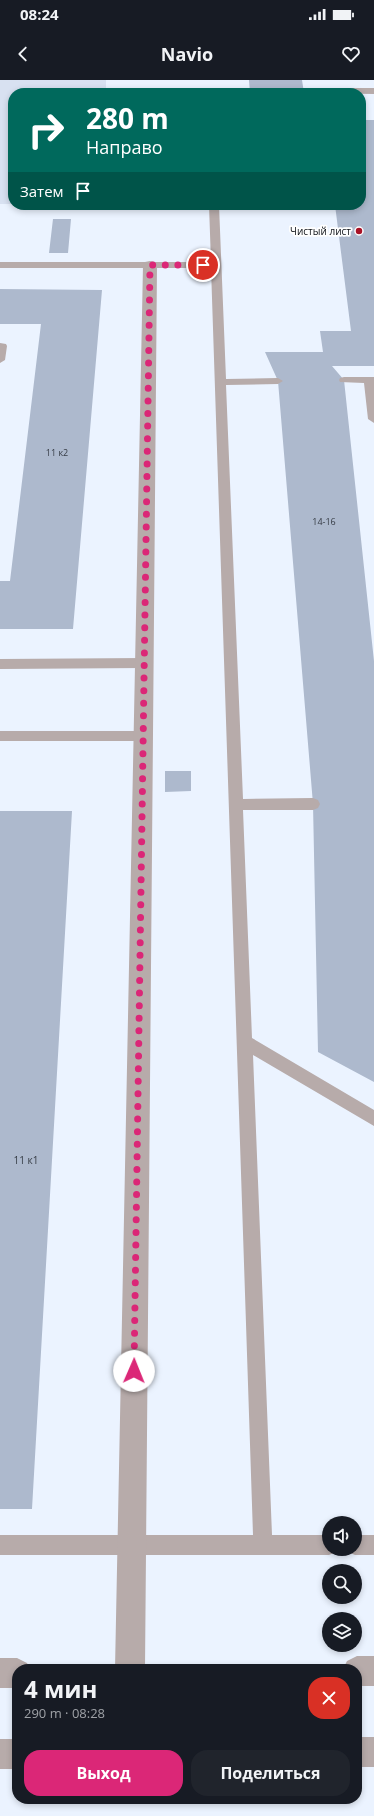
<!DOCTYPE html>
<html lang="ru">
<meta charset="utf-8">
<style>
:root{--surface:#171b24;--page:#20242c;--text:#f1f3f6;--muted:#9ea1a6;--accent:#db2777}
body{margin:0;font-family:"Open Sans",sans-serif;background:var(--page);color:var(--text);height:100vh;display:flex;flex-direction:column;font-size:15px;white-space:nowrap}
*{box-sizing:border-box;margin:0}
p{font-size:13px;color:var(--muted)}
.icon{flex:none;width:22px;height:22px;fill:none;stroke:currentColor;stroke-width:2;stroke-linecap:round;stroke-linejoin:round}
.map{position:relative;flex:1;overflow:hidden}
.side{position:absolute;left:12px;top:1584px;width:350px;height:140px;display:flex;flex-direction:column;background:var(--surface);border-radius:16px;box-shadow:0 2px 6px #0003}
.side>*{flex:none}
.top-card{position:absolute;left:8px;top:8px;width:358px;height:122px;border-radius:16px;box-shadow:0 2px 6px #0003;background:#00695c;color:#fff;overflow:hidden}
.buttons{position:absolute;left:322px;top:1436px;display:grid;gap:8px}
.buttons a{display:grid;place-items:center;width:40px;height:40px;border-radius:50%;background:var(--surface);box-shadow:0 2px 6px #0003;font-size:20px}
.pin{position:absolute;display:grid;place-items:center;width:34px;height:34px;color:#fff;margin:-17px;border:2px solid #fff;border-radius:50%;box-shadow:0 1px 4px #0007}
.me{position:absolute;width:44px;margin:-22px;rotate:1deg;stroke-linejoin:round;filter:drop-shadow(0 0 3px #0008)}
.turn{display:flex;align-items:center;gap:14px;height:84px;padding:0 12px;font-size:18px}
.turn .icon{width:52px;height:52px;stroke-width:2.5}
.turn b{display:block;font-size:28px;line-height:34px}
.then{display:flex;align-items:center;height:38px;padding:0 12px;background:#0003;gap:8px;font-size:15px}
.round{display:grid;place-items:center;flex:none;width:42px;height:42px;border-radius:16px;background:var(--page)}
.headline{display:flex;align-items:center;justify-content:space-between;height:68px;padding:0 12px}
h1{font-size:24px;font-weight:700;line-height:30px}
.primary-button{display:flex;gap:8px;margin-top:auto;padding:8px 12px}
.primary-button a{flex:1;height:46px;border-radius:16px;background:var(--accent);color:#fff;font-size:16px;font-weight:700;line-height:46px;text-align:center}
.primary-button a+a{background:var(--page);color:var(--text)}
.status{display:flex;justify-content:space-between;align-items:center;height:28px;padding:0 20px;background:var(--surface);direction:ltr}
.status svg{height:11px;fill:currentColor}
header{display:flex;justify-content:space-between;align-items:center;height:52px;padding:0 12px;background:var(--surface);font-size:18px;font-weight:700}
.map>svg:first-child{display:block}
</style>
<div class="status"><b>08:24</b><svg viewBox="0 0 49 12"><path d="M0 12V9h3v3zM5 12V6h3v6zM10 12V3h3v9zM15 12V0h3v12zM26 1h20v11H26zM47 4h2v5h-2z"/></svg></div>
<header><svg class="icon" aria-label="back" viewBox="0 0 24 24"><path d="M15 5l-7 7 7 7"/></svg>Navio<svg class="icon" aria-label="heart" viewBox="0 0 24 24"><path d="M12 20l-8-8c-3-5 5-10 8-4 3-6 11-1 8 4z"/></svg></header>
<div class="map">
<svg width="374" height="1736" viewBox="0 0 374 1736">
<rect width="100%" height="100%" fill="#ebf3ff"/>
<path fill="#d8e1f1" d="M0,0h106v13h-93v111h-13z"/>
<path fill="#adb9cd" d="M249,0h53l2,13h-54z
M361,40h13v246h-42l12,14 30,281v421l-56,-30 -5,-248 -35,-423 -13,-29h58l-3,-21h31l-16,-126h26z
M53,139h18l-3,34h-19z
M0,209l102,1 -29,339h-73v-48h10l31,-257h-41z
M165,691h26v20l-26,1z
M0,731h72l-40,698h-32z"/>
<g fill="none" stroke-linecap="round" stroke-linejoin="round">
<path fill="#b7abaa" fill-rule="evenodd" d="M304,8h70v6l-73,-1v-4z
M210,9h41l4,3 -49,1 1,-3z
M209,125h10l7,174 52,-1 5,3 -5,3 -52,1 17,414 70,-1 5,2 2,4 -2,4 -5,2h-70l9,228 122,72v16l-121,-71 19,480h57v14h8l-1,3 -7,3h-329v-20h253l-42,-1267h-211v-6h211z
M0,263l6,1 1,2 -2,14 -5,3z
M344,297h30v46l-6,-4 -4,-36 -24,-1 -1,-2 1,-2z
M144,578l5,2 1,3 -1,3 -5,2 -144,1v-10z
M0,651h143l5,1 2,4 -2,4 -5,1h-143z
M355,1455h19v20h-19l-7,-3 -1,-3h8z"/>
<path fill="#b7abaa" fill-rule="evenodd" d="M150,181l5,1 2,3 -12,1404h-30l28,-1404 2,-3z
M357,1576h17v30h-17v-17h-14l4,-8z
M0,1578h17l10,5 3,6h-13v19h-17z
M357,1657h17v30h-17z
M0,1659h17v30h-17z"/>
</g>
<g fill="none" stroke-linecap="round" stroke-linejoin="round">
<path stroke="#db2777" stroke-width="7" stroke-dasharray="0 12.6" d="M134,1291l16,-1106h53"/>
</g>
<circle fill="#a91226" stroke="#fff" stroke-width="1.5" cx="359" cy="151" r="4"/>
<g text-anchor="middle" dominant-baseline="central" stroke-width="3.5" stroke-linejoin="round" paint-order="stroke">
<g font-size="9" fill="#353b44">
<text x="57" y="372">11 к2</text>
<text x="324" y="441">14-16</text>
</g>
<g font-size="10" fill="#0d1117" stroke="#fff" text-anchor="end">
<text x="351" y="151">Чистый лист</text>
</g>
<g font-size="10" fill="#353b44">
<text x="26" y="1080">11 к1</text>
</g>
</g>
</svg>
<div class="buttons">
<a><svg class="icon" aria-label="sound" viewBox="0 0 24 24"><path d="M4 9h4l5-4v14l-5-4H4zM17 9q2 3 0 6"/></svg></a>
<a><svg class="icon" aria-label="search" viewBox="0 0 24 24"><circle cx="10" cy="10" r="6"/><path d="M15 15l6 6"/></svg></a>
<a><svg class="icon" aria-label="layers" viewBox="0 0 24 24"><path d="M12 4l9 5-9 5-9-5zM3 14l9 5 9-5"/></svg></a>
</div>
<div class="pin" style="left:203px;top:185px;background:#d93025"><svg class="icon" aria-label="arrive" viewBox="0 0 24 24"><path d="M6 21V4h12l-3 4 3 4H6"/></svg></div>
<svg class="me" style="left:134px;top:1291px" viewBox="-20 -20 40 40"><circle r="19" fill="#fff"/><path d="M0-13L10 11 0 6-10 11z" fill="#db2777"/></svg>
<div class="top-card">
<div class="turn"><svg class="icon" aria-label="right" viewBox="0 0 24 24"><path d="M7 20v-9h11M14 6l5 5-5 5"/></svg><div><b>280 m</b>Направо</div></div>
<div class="then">Затем<svg class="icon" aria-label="arrive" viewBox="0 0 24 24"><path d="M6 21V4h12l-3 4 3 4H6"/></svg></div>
</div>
<section class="side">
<div class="headline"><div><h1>4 мин</h1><p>290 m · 08:28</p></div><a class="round" style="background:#d93025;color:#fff"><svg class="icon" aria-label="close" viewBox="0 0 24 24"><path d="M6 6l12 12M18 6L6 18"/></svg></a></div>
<div class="primary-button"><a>Выход</a><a>Поделиться</a></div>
</section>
</div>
